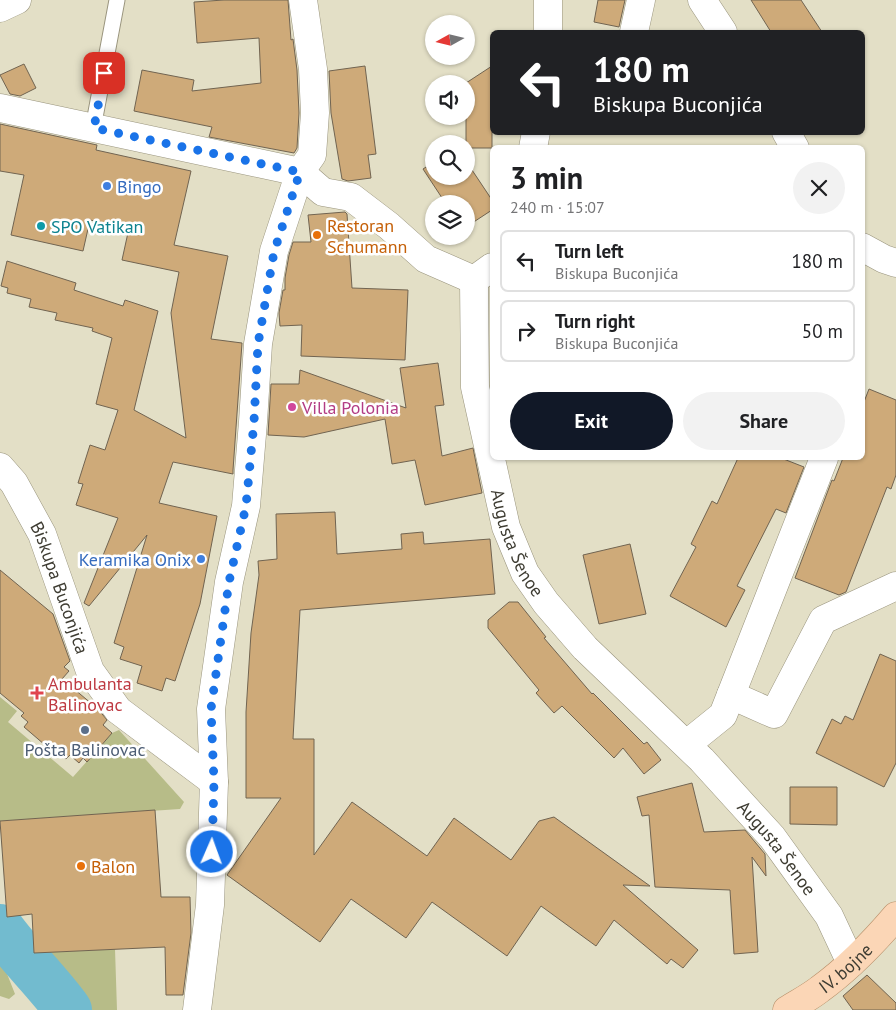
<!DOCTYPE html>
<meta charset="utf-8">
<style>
:root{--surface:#fff;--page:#f2f2f2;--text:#202124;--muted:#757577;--line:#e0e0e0;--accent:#111827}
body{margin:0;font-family:"PT Sans",sans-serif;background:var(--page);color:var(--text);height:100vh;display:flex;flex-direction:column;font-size:19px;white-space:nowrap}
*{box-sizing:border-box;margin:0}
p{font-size:16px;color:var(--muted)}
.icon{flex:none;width:28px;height:28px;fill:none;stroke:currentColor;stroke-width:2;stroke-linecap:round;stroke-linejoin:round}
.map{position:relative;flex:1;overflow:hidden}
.sheet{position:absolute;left:490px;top:145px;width:375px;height:315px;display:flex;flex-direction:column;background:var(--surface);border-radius:8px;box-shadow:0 1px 4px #0004}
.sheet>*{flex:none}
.guide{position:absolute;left:490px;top:30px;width:375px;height:105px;border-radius:8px;box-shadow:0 1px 4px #0004;background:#202124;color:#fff;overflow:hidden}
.needle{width:32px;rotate:262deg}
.tools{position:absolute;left:425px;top:15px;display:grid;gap:10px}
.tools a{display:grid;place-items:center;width:50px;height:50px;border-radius:50%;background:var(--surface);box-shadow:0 1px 4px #0004;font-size:25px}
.pin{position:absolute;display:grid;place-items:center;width:42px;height:42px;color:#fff;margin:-21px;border-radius:10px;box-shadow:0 2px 8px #0006}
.me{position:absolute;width:55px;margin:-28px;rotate:2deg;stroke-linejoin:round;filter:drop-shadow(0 0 4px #0008)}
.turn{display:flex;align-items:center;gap:18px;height:105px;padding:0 20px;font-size:22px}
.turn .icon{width:65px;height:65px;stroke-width:2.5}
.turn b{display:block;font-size:35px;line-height:42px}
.round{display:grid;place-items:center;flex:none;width:52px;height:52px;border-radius:26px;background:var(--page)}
.head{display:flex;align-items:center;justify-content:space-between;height:85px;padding:0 20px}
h1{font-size:30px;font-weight:700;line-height:38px}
.action{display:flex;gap:10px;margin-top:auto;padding:10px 20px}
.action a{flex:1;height:58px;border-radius:30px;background:var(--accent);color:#fff;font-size:20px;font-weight:700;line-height:58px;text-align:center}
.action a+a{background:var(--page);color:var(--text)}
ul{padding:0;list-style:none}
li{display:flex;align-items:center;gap:15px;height:62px;margin:0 10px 8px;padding:0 10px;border:2px solid var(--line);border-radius:8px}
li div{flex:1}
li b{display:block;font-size:19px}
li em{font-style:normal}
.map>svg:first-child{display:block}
</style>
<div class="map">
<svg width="896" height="1010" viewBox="0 0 896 1010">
<rect width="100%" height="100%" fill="#e3dfc6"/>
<path fill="#b7bc88" d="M0,697l17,14 -9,11 65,55 39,-44 7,-3 65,72 -4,7 -180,12z
M115,949l2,61h-40l-10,-10 -33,-47z
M0,956l15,38 -6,5 -9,-3z"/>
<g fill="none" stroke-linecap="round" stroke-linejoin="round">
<path stroke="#72bbcf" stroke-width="48" d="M0,928c21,29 47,53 68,82"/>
</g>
<path fill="#ceaa79" stroke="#716451" d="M224,0h64l3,40 2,-1 4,31 2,43 -2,35 -3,5 -85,-16 3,-10 -78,-16 8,-41 52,10 -2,11 69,-8 -2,-45 -62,5 -3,-41z
M598,0h27l-6,27 -25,-5z
M751,0h50l21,32h-51z
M24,64l12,24 -16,8 -10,-2 -10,-19z
M365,66l11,88 -8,1 3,23 -23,3 -6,-2 -11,-66 -2,-42z
M492,66v82h-26v-65z
M0,124l97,21 -1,5 95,21 -17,74 54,11 -17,83 31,4 -9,127v4l-60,-12 -14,41 58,13 -17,88 -25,77 -9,-3 -4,13 -25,-8 5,-17 -22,-7 4,-12 -10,-4 33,-108 -58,71 -5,-3 34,-85 -42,-13 7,-21 -5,-1 12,-38 15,5 13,-40 -22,-6 16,-66 -20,-7 1,-3 -38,-8 2,-7 -28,-6 2,-8 -24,-6 1,-5 -7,-2 6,-25 69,22 -2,7 49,16 2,-6 33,11 -24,99 52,28 -15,-125 8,-41 -57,-12 7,-32 -39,-8 -7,31 -72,-16 13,-60 -24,-4z
M466,161l26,39v10l-26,17v-23h-20l-23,-35 11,-7v14h32z
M345,212l2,2 5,74 56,2 -3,70 -104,-4 1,-31 -22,1 -1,-13 4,-23h2v-12l4,-23 4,-13h18l-3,-27z
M438,363l6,42 -9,1 7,50 31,-8 9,45 -57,12 -10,-45 -23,4 -7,-45 -81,18 -36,-2 3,-51h28l1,-14 106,38 -6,-40z
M869,389l27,11v75l-5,14 -4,-2 -41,105 -7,3 -44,-17 37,-98 2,1 9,-23h19v-51z
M738,458h43l23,9 -18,46 -10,-4 -39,77 8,4 -19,37 -56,-31 26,-49 -5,-3 21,-43 5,3z
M335,512l2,42 65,-5 -1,-15 22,-2 1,12 66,-5 5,55 -195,16 -7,129h21v116l38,-53 75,54 27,-38 57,42 28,-39 15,-4 96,69 -27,-1 75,65 -15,18 -12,-9 -4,5 -53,-44 -18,26 -55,-40 -34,50 -75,-54 -26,36 -55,-39 -31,43 -93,-67 54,-77h-35v-86l5,-79 8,-58 -1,-14 19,-2 -1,-45z
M630,544l16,70 -47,10 -16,-69z
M0,570l53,44 17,47 -6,6 5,4 -7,8 36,30 9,11 -4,5 9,8 -25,29 -4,-4 -4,5 -9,-8 -4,4 -19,-16 -2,2 -21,-18 4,-5 -7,-6 3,-3 -24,-20z
M509,602h9l28,35 -2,1 48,56 1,-1 51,51 3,-2 14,18 -17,14 -21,-26 -9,10 -52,-52 -8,7 -18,-20 3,-3 -51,-62v-8z
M880,654l16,7v102l-12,24 -68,-34 16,-34 9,5 4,-8 8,4z
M692,783l12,49 41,-2 20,24 1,22 -14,-19 6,95 -24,2 -4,-64 -75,-3 -6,-72 -7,1 -5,-19z
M790,787h47v38l-47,-1z
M155,810l6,87h29l1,36 -8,62h-17l-1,-48 -131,6 -2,-39 -25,3 -7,-96z
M867,975l29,28v7h-43l-10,-14z"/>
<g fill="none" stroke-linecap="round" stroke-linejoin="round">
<defs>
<path id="lane" d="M93,128l24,-128"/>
<g id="street">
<path d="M548,0v32"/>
<path d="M702,0l21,32"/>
<path d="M0,8l17,-8"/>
<path d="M634,32l7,-32"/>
<path d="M0,108l300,64 23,20 28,5 38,29 37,33 48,21 18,-13"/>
<path d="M786,132l9,16"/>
<path d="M533,148l3,-16"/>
<path d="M862,247l22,12 12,4"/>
<path id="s1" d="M474,280l1,107 31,140 19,46 21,30 39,45 117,112 70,77 57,79 22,47"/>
<path id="s2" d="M0,467l14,16 28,51 48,137 28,39 96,72"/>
<path d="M731,695l43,19 49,-94 73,-34"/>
<path d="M687,744l36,-29 101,-257"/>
<path d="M197,1010l13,-105 4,-123 -3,-73 18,-127 17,-76 7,-84 5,-78 16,-93 26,-79 12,-17 3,-42 -2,-44 -10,-69"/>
</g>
<g id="primary">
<path id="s3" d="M787,1010c11,-7 23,-13 33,-21 29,-21 53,-46 76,-73"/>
</g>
</defs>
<use href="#lane" stroke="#99947d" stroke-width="17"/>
<use href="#street" stroke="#99947d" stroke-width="29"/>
<use href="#primary" stroke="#b78f69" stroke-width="29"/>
<use href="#lane" stroke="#fff" stroke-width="15"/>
<use href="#street" stroke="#fff" stroke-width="28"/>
<use href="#primary" stroke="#fbd6b6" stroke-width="28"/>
</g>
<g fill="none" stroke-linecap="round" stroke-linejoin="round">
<path stroke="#1a73e8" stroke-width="9" stroke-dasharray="0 16.2" d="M104,73l-10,55 206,44 -26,80 -16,92 -4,78 -8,84 -17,76 -18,127 3,73 -2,70"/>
</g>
<g fill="#3f7fe0" stroke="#fff" stroke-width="2">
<circle cx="107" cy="186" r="5"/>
<circle cx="201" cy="559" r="5"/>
</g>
<circle fill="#0f9aa8" stroke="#fff" stroke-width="2" cx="41" cy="226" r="5"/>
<g fill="#e8710a" stroke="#fff" stroke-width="2">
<circle cx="317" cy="235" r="5"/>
<circle cx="81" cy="866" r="5"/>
</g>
<circle fill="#d1479c" stroke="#fff" stroke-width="2" cx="292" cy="407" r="5"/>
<path fill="#e0444e" stroke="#fff" stroke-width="2" d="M34.5 685.5h5v5h5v5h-5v5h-5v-5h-5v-5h5z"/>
<circle fill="#5c6f8a" stroke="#fff" stroke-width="2" cx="85" cy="730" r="5"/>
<g text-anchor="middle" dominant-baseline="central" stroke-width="5" stroke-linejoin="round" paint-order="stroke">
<g font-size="18" fill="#366cbe" stroke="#fff" text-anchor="start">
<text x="117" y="186">Bingo</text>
<text x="191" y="559" text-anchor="end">Keramika Onix</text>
</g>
<g font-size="18" fill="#c56008" stroke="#fff" text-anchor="start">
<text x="327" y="225">Restoran<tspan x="327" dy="21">Schumann</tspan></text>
<text x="91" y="866">Balon</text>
</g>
<g font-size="18" fill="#0d838f" stroke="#fff" text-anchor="start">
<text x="51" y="226">SPO Vatikan</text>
</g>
<g font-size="18" fill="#b23c85" stroke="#fff" text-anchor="start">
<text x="302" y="407">Villa Polonia</text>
</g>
<g font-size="18" fill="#3e3c32" stroke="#fff">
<text stroke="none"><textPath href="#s1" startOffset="269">Augusta Šenoe</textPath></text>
<text stroke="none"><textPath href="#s2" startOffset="136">Biskupa Buconjića</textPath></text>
<text stroke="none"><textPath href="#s1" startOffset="674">Augusta Šenoe</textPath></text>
<text stroke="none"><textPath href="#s3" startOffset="72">IV. bojne</textPath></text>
</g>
<g font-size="18" fill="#be3a42" stroke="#fff" text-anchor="start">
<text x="48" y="683">Ambulanta<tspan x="48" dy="21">Balinovac</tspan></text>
</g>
<g font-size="18" fill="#4e5e75" stroke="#fff">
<text x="85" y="749">Pošta Balinovac</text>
</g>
</g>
</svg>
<div class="tools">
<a><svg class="needle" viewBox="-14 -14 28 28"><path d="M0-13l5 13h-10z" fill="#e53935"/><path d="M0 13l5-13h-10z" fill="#757577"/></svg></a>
<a><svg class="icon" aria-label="sound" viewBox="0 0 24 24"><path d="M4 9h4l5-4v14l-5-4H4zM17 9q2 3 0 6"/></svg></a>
<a><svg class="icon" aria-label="search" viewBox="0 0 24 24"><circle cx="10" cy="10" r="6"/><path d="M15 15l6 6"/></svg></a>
<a><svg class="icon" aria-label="layers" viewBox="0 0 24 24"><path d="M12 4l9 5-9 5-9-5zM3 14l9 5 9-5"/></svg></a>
</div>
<div class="pin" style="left:104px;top:73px;background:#d93025"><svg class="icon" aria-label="arrive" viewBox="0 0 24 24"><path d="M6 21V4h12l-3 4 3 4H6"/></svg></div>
<svg class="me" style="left:212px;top:852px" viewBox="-20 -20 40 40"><circle r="17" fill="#1a73e8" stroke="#fff" stroke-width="3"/><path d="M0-11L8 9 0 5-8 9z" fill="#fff"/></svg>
<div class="guide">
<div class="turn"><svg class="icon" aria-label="left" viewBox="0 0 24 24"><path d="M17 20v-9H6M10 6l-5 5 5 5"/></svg><div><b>180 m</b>Biskupa Buconjića</div></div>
</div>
<section class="sheet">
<div class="head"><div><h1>3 min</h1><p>240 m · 15:07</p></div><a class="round"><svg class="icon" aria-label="close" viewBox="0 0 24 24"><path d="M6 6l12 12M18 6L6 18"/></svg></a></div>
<ul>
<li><svg class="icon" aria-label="left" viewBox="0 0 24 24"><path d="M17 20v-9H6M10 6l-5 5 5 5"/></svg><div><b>Turn left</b><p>Biskupa Buconjića</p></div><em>180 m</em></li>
<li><svg class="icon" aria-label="right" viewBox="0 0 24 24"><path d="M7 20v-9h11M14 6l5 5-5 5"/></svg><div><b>Turn right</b><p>Biskupa Buconjića</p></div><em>50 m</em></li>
</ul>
<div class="action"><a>Exit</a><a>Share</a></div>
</section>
</div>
